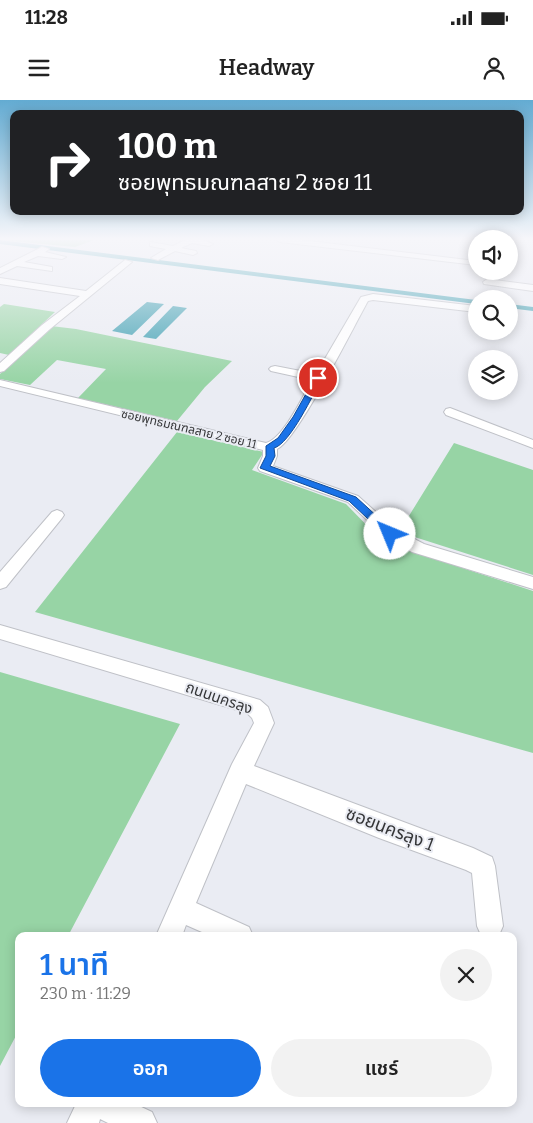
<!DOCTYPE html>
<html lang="th">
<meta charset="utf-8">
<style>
:root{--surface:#fff;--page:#f2f2f2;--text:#222;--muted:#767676;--accent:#1a73e8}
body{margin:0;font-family:Bitter,"Noto Sans Thai",serif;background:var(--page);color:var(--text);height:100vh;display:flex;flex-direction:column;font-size:19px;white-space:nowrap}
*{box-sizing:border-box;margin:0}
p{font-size:16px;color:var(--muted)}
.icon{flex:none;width:28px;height:28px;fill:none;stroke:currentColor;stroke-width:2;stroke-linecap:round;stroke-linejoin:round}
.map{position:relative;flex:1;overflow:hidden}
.side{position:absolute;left:15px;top:832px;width:502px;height:175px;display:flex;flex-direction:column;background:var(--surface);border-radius:10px;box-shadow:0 2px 12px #0003}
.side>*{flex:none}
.guide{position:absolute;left:10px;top:10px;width:514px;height:105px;border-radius:10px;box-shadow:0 2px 12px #0003;background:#202124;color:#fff;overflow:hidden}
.controls{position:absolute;left:468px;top:130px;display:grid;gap:10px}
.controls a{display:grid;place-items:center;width:50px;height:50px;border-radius:50%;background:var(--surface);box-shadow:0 2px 12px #0003;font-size:25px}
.pin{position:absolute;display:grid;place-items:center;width:42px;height:42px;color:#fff;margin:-21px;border:2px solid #fff;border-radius:50%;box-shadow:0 1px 5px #0007}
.me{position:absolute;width:55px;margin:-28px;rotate:315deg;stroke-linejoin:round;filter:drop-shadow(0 0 4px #0008)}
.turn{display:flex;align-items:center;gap:18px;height:105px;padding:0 25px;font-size:22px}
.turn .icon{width:65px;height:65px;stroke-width:2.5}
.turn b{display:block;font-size:35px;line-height:42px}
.round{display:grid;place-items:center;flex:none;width:52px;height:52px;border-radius:26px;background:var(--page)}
.head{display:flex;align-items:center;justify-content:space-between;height:85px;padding:0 25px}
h1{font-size:30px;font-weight:600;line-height:38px;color:var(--accent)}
.primary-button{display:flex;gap:10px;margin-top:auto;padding:10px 25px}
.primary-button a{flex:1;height:58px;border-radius:30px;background:var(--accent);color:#fff;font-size:20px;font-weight:600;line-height:58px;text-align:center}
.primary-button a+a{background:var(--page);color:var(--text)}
.status{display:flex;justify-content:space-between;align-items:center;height:35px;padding:0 25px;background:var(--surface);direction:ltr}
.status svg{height:14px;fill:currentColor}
header{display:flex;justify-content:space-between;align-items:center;height:65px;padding:0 25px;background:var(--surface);font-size:22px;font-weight:600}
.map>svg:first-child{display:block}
</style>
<div class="status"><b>11:28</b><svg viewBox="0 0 49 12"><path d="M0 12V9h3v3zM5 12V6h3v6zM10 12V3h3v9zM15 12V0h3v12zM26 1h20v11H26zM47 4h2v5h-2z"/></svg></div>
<header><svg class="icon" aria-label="menu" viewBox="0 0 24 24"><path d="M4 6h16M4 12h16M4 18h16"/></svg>Headway<svg class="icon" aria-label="person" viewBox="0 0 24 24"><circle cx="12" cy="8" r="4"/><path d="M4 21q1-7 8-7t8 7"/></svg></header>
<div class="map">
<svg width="533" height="1023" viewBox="0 0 533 1023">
<rect width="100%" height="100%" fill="#eaecf3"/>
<path fill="#97d4a5" d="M0,140h94l-19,7z
M4,204l51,8 -46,43 -9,-2v-46z
M51,226l25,3 156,32 -27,26 -28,34 -99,-23 28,-29 -49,-9 -27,25 -30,-6v-5z
M177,332l87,20 -12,18 94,34 37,38 150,49v162l-498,-141z
M454,343l79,27v105l-134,-43z
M0,572l180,52 -112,212h-49v94l-19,36z"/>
<path fill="#3c9eb1" d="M147,202l17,2 -32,31 -20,-4z
M173,206l14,2 -31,31 -13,-2z"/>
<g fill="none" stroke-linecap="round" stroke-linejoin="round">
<path fill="#3c9eb1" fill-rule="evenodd" d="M0,140l476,60v4l-476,-60z
M509,204l24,3v4l-24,-3z"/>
<defs>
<path id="minor" d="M185,140h17l11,4 -4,2 -17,-3 -11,5 15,3 1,2 -4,2 -18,-4 -17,9 -7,-2 15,-9 -16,-3v-4l23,4z
M276,140h25l175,21v4l-196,-23z
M42,147l7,2 -4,3 21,5 -4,2 -24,-3 -14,6 28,5v4l-35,-5 -17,8v-6z
M125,160l7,2 -82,67 -46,42 -4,1v-9l42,-38 38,-29 -80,-12v-6l86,13z
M487,179l46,6v6l-49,-7 -1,-2z
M373,194l103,12v6l-103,-12 -5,1c-14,25 -72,141 -91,148v7l-4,10 85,30 37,33 29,15 109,33v12l-121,-37 -27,-15 -37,-35 -88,-31 -2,-3 5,-12v-6l-263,-64v-6l266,63c17,-4 37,-47 46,-63l-41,-9 -2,-2 2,-2 4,-1 41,8 45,-77z
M450,308l83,32v8l-87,-33 -2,-3 2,-3z
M57,410l5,2 2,3 -2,3 -56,69 -6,2v-17l52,-60z
M0,525l260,75 8,7 6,16 -20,43 219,82 19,9 3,9 8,60 -4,9h-18l-4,-9 -5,-53 -6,-3 -87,-32 -133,-54 -50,119 53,24 4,9h-42l-25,-11 -4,11h-26l76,-172 22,-41 -2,-5 -5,-5 -247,-74z
M76,1004h59l17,8 5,11h-49l-8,-4 -1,4h-32z"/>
</defs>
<use href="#minor" stroke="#bfc1c7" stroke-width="2"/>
<use href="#minor" fill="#fff" fill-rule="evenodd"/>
</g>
<linearGradient id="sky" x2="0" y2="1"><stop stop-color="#63abd2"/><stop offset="0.49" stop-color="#f6f6fa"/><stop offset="1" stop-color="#f6f6fa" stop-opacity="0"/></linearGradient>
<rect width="533" height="283" fill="url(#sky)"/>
<path fill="#1a73e8" stroke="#114b97" d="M316,276l6,2c-8,15 -32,66 -48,70l1,8 -5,10 86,31 37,34v5h-7l-37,-35 -89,-33 6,-12v-10l12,-8 15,-21z"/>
<g text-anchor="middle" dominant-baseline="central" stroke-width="4" stroke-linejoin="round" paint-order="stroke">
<g font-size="12" fill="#353638" stroke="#eaecf3">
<text transform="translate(189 329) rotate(13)">ซอยพุทธมณฑลสาย 2 ซอย 11</text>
</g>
<g font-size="15" fill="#353638" stroke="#eaecf3">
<text transform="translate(219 598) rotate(19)">ถนนนครลุง</text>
</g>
<g font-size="18" fill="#353638" stroke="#eaecf3">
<text transform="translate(390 729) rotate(21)">ซอยนครลุง 1</text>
</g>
</g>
</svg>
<div class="controls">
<a><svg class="icon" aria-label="sound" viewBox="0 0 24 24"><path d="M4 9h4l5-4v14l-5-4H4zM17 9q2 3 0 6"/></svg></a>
<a><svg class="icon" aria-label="search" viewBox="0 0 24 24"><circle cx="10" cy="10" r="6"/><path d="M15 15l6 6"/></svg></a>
<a><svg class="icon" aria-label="layers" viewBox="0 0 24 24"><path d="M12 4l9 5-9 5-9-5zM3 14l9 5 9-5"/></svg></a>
</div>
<div class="pin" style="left:318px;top:278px;background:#d93025"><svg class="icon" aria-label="arrive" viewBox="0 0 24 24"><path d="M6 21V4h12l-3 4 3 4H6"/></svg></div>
<svg class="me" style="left:390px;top:434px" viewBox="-20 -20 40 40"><circle r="19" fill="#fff"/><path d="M0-13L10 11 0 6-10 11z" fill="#1a73e8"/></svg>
<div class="guide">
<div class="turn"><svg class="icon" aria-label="right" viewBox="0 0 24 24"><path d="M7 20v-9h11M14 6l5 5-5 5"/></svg><div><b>100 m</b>ซอยพุทธมณฑลสาย 2 ซอย 11</div></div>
</div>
<section class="side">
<div class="head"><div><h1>1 นาที</h1><p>230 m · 11:29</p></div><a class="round"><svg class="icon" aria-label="close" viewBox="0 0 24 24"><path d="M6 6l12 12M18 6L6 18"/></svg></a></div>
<div class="primary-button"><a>ออก</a><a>แชร์</a></div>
</section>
</div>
